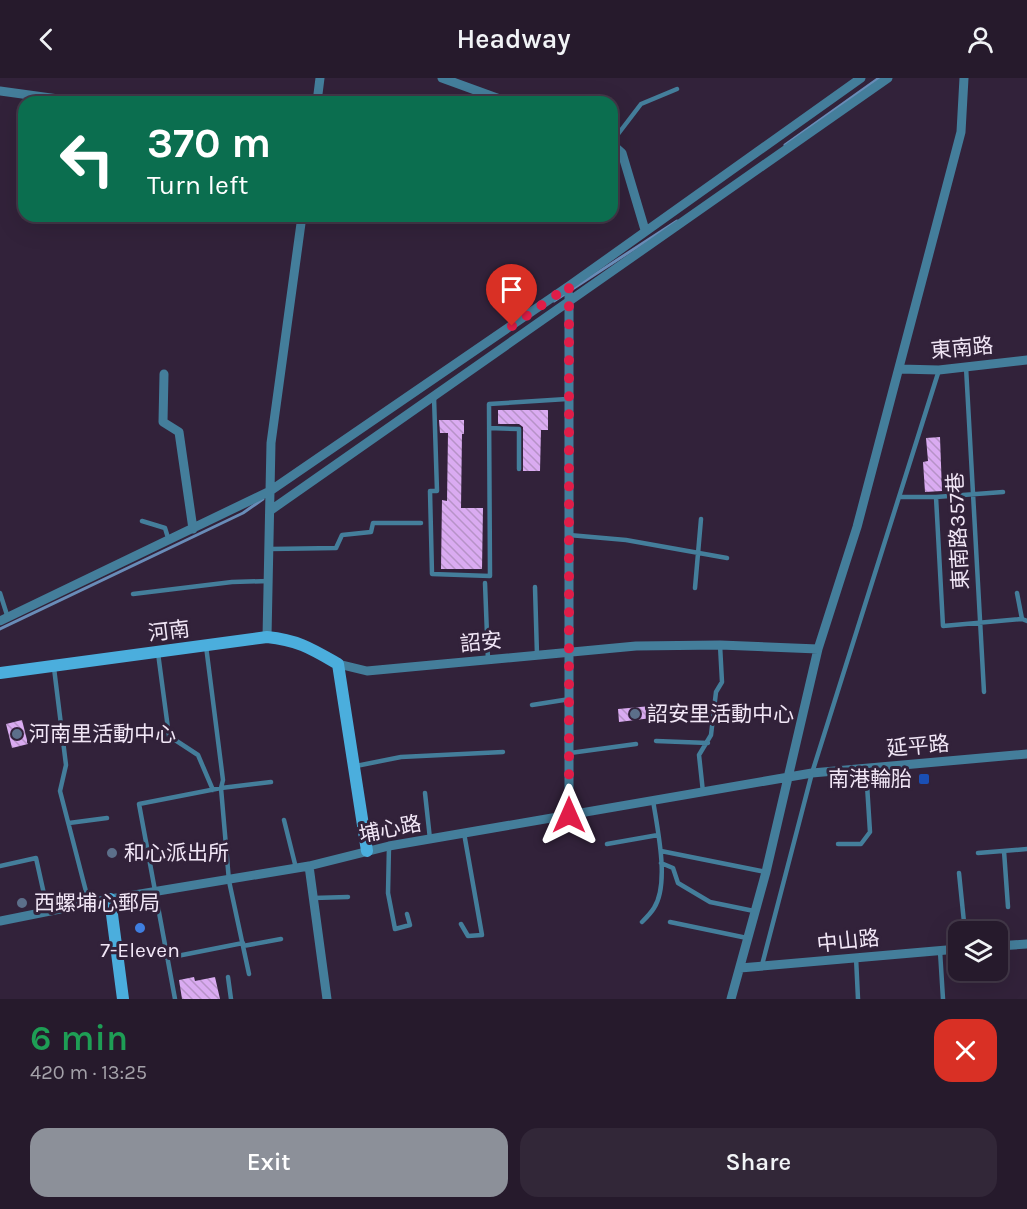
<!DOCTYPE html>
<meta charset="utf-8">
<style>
:root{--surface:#261a2c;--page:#322738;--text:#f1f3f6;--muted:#a4a1a9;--line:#423848;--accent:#8c9099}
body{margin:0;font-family:Karla,"Noto Sans TC",sans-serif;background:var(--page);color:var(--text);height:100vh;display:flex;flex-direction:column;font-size:22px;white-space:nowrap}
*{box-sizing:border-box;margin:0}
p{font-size:20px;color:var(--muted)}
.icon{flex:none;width:33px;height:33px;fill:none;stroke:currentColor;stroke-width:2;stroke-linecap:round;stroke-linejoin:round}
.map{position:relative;height:921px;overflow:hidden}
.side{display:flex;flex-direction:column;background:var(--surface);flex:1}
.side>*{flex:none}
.guide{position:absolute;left:18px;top:18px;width:600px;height:126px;border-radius:18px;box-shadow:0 6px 24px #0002,0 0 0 2px var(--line);background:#0b6e4f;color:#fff;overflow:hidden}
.controls{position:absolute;left:948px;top:843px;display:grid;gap:12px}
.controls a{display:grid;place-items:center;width:60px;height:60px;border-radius:12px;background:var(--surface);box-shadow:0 6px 24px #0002,0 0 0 2px var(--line);font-size:30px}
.pin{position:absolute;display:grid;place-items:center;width:51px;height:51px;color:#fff;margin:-62px -26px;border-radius:50% 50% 50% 0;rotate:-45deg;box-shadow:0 0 6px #0007}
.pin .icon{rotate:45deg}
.me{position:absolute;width:66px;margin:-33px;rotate:0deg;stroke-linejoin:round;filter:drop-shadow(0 0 4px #0008)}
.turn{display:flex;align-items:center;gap:21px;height:126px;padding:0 30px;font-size:27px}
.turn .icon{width:78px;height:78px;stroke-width:2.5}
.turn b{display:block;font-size:42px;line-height:51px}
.round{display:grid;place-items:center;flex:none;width:63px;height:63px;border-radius:18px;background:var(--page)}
.summary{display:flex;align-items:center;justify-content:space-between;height:102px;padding:0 30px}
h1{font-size:36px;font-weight:600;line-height:45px;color:#1e9e55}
.primary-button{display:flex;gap:12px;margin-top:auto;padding:12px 30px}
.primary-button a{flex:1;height:69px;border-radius:18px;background:var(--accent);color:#fff;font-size:24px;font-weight:600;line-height:69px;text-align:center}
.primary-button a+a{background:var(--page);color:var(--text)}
header{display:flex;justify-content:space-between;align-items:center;height:78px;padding:0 30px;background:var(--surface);font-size:27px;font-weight:600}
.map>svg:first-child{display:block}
</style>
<header><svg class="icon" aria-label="back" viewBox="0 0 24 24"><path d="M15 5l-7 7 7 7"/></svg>Headway<svg class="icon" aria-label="person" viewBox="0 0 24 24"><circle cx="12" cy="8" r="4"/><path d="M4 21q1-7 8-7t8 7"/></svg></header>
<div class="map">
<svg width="1027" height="921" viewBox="0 0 1027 921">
<defs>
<pattern id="building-back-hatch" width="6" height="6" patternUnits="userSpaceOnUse" patternTransform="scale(1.5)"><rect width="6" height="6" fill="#daabf1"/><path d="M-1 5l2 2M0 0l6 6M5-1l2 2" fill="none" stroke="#b692c7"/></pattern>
</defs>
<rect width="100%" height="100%" fill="#32223a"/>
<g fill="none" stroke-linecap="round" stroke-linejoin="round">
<path stroke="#698cb8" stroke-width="3" d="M785,67l94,-67
M554,223l123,-80
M0,551l243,-116 20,-14"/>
</g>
<path fill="url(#building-back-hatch)" d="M498,332h50v20h-7l-1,41h-17v-44l-4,-3h-21z
M439,342h25v14h-2l-1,74h22l-1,61h-41l1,-69 5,1 1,-68h-8z
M940,359l2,54 -17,1 -2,-30 5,-1 -2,-23z
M651,628l1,12 -33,4 -1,-13z
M22,642l6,24 -16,4 -6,-24z
M194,899l1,4 20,-4 5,22h-38l-3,-19z"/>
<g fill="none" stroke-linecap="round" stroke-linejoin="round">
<path stroke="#447e9b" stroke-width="4.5" d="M612,64l29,-38 36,-15
M966,289l18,325
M434,319l3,94h-7l2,83 58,2 -1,-172 78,-5
M489,350l30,1v40
M899,419h37l7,129 79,-7
M936,419l67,-5
M142,443l23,7 4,13
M569,457l57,5 101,18
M270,471l66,-1 6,-13 29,-3 2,-9h48
M485,505l3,78
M535,509l2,68
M695,510l6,-69
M0,515l8,25
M1017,515l5,26 5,2
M133,516l99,-12 37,-1
M206,568l17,134 -2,8 8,93 20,93
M158,575l11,83 29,19 15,35
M54,590l12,97 -6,26 29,112
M532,627l38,-6
M656,663l52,2
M570,675l66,-9
M356,688l45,-9 102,-5
M703,714l-4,-37 12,-20 5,-43 6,-10 -2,-37
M425,715l5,46
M284,742l12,48
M69,745l38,-5
M607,766l51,-9
M838,766h23l9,-12 -4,-63
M389,768l-1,47 7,36 15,-4 -3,-11
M661,773l105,21
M1004,773l4,56
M978,775l49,-4
M661,785l12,5 5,15 32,19 44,9
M0,788l36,-8 12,54
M959,795l6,59
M313,820l35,-1
M642,844c4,-4 9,-9 12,-14 16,-25 3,-80 -1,-108
M670,844l77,16
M461,846l7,12 14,-1 -18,-102
M243,868l38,-7
M940,873l3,48
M856,879l2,42
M167,880l76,-15
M762,887l50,-192 127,-403
M228,899l3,22
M175,921l-36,-195 82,-16 50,-6"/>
<path stroke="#447e9b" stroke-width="9" d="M442,0l66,24
M0,13l80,11
M317,24l3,-24
M612,66l10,9 23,77
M900,291l39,1 88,-10
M164,296l-1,48 16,10 14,97
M271,432l617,-432
M0,543l270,-130 299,-205 292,-208
M267,559l4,-194 31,-227
M338,586l29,7 269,-25 84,-1 98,4
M569,737v-520
M309,788l18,133
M0,843l110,-22 199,-33 80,-20 423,-73 215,-19
M998,868l29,-2
M740,890l218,-19
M731,921l35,-127 52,-223 39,-122 104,-395 3,-54"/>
<path stroke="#4baedd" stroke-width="12" d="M0,595l267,-36c31,3 45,12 71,27l29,187
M110,821l13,100"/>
</g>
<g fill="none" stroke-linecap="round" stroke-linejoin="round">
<path stroke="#e11d48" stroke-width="10" stroke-dasharray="0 18" d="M512,248l57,-40v529"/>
</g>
<g fill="#5c6f8a" stroke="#32223a" stroke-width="2">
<circle cx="635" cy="636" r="6"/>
<circle cx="17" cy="656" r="6"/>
<circle cx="112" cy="775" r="6"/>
<circle cx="22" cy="825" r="6"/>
</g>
<rect fill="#1a4fb4" stroke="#32223a" stroke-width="2" x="918" y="695" width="12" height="12" rx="3"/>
<circle fill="#3f7fe0" stroke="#32223a" stroke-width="2" cx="140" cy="850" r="6"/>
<g text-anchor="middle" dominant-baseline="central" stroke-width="6" stroke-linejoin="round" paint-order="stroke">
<g font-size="21" fill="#f1e6f6" stroke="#32223a">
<text transform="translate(962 270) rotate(-5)">東南路</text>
<text transform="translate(958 453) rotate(-93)">東南路357巷</text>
<text transform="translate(169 553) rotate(-7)">河南</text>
<text transform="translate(481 564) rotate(-6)">詔安</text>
<text transform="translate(918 668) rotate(-5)">延平路</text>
<text transform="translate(390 751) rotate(-11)">埔心路</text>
<text transform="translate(848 863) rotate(-6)">中山路</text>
</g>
<g font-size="21" fill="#f1e6f6" stroke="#32223a" text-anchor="start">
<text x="647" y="636">詔安里活動中心</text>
<text x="29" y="656">河南里活動中心</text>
<text x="912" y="701" text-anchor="end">南港輪胎</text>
<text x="124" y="775">和心派出所</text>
<text x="34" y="825">西螺埔心郵局</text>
<text x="140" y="872" text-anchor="middle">7-Eleven</text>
</g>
</g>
</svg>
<div class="controls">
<a><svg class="icon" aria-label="layers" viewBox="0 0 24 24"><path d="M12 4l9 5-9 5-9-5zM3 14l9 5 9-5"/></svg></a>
</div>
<div class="pin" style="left:512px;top:248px;background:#d93025"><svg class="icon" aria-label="arrive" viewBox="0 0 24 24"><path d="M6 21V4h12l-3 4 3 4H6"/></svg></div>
<svg class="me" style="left:569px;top:737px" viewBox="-20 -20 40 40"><path d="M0-17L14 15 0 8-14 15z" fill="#e11d48" stroke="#fff" stroke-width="4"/></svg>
<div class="guide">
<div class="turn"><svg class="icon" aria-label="left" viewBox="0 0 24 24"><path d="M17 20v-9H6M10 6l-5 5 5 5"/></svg><div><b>370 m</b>Turn left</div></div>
</div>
</div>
<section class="side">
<div class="summary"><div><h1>6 min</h1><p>420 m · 13:25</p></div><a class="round" style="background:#d93025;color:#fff"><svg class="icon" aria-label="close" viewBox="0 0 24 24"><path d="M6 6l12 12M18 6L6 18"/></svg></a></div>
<div class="primary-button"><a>Exit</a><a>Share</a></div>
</section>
